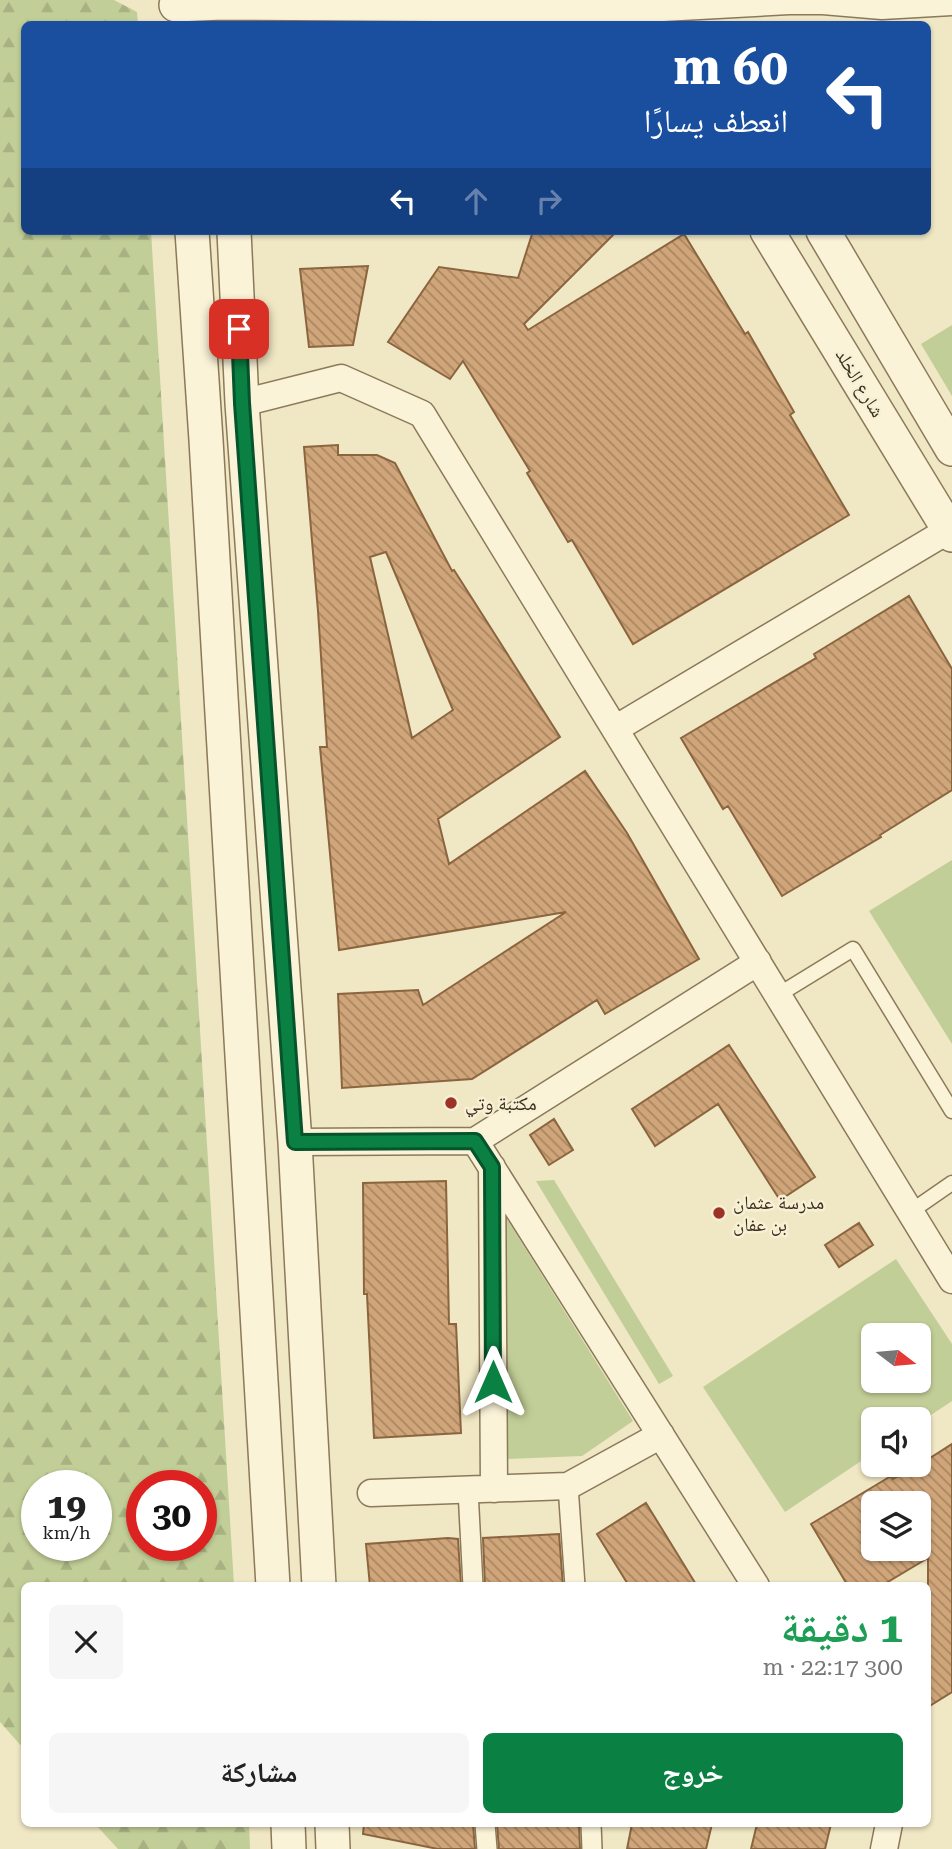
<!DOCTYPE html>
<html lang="ar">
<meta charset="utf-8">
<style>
:root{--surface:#fff;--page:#f6f6f6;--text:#222;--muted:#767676;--accent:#0b8043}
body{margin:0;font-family:"Roboto Serif","Noto Naskh Arabic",serif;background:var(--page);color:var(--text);direction:rtl;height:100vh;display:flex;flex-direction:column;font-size:26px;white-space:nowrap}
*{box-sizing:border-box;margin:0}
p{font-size:23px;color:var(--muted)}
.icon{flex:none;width:38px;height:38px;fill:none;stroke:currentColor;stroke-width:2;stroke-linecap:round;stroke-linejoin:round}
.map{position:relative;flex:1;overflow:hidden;direction:ltr}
.panel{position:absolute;left:21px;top:1582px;width:910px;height:245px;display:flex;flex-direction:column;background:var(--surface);border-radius:10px;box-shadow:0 2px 5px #0004;direction:rtl}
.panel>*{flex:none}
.top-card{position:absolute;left:21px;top:21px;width:910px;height:214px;border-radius:10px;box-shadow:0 2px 5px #0004;direction:rtl;background:#1a4fa0;color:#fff;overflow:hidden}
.needle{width:46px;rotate:106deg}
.controls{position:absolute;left:861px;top:1323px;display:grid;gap:14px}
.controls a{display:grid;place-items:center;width:70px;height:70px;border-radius:10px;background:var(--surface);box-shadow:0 2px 5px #0004;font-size:35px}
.speed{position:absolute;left:21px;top:1470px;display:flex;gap:14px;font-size:35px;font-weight:700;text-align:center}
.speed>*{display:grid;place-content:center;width:91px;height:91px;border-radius:50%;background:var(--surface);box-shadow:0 2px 5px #0004;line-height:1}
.speed small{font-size:18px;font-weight:400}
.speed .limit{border:10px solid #d22;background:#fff;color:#111}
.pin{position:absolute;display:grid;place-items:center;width:60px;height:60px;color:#fff;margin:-30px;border-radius:14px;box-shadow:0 4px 10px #0006}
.me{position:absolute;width:77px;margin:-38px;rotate:0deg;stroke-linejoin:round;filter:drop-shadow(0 0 5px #0008)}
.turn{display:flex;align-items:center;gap:24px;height:147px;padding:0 28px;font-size:32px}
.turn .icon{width:91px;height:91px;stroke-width:2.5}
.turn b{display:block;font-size:49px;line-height:60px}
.lanes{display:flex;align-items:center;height:66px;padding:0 28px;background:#0003;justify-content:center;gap:35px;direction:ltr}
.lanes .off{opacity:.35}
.round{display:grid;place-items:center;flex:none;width:74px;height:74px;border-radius:10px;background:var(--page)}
.head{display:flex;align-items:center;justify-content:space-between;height:119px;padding:0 28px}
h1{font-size:42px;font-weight:700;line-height:52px;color:#1e9e55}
.button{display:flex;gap:14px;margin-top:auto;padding:14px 28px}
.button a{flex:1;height:80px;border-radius:10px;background:var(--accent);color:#fff;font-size:28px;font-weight:700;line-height:80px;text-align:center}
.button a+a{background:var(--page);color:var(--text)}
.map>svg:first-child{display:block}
</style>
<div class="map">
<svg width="952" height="1849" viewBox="0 0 952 1849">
<defs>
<pattern id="forest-firs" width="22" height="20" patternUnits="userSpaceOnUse" patternTransform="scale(1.75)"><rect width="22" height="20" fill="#c2ce97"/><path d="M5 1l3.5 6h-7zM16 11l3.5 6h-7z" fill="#a7b182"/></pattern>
<pattern id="building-back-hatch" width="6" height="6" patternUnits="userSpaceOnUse" patternTransform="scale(1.75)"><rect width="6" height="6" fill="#cfa579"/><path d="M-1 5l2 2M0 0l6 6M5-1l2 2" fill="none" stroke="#a98763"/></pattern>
</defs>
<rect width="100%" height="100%" fill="#f0e7c4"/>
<path fill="#c2ce97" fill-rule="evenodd" d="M952,325v71l-31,-52z
M952,860v184l-83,-133z
M554,1180l119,196 -14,8 -123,-203z
M497,1203l136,218 -51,35 -75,3z
M896,1259l56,85v57l-33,22v-4h-46v34l-88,59 -82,-125zM919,1335v46h-46v-46z"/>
<path fill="url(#forest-firs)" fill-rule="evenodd" d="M0,0h114l23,12 1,12h-114v207h127l83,1354 -210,1v163l-24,-27zM37,1486h59v59h-59zM142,1486h59v59h-59z
M95,1824h154l1,25h-132z"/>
<path fill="url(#building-back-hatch)" stroke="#8b653f" stroke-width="2" fill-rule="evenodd" d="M533,231h84l-93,93 4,6 156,-96 61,100 3,-2 46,80 -4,3 59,100 -216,129 -61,-104 -4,2 -41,-69 3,-2 -67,-110 -13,18 -62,-37 51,-75 79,11z
M368,266l-15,79 -44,2 -9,-78z
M338,445v10h39l18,8 57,108 2,-1 106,167 -122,82 11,45 136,-93 42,62 72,126 -94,55 -8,-14 -125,79 -130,9 -4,-94 80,-4 5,15 143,-93 -227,38 -19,-203h7l-9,-136 -14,-164zM386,552l67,158 -41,28 -42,-181z
M909,596l43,73v121l-72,45 1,2 -99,59 -54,-90 -5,3 -42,-71 135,-80 -2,-4z
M729,1045l86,132 -35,23 -62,-96 -63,42 -23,-37z
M554,1119l19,31 -24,15 -19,-30z
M446,1181l3,143h7l5,109 -87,5 -7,-144h-3l-1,-111z
M859,1223l14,22 -34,22 -14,-22z
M952,1444v248l-24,15v-149l-47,28h-33l-37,-62 80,-48 2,3 26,-14zM873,1503h46v46h-46z
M646,1503l51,83h-68l-32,-52z
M559,1534l4,52h-78l-2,-48z
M448,1538l10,1 3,47h-91l-4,-42z
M364,1824h109l2,25h-37l-75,-15z
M497,1824h82l1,25h-81z
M632,1824h80l-6,25h-79z
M757,1824h74l-6,25h-74z"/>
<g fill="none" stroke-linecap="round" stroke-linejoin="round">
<defs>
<path id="service" d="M778,995l75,-46 99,162
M910,1212l42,-29"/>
<path id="pedestrian" d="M568,1486l7,100
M468,1490l5,96
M485,1824l2,25
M591,1824l1,25"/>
<path id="minor" d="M590,12l199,-11h34l59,5 70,-4
M242,403l99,-25 81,36 530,866
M615,729l334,-199
M475,1141l281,445
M295,1142l180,-1 283,-179
M492,1167l2,322
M371,1493l197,-7 93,-51
M884,1849l5,-25"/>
<path id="tertiary" d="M176,5l46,-2 303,2 57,7 36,12
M192,231l14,209 67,1146
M234,231l8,172 53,739 24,444
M767,231l185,304
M823,231l129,218
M288,1824l1,25
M332,1824l1,25"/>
</defs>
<use href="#service" stroke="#8b795a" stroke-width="17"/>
<use href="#pedestrian" stroke="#8b795a" stroke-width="22"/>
<use href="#minor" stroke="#8b795a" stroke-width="29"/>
<use href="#tertiary" stroke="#8b795a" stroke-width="36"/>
<use href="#service" stroke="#faf3d8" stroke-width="14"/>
<use href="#pedestrian" stroke="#faf3d8" stroke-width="19"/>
<use href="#minor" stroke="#faf3d8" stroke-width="26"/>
<use href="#tertiary" stroke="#faf3d8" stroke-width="33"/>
</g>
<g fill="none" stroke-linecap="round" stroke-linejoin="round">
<defs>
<path id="route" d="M239,329l3,74 53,739 180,-1 17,26 1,215"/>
</defs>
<use href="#route" stroke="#07532c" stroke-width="18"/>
<use href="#route" stroke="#0b8043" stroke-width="12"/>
</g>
<g fill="#9c3328" stroke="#f7f0d4" stroke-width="2.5">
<circle cx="451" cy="1103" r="7"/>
<circle cx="719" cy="1213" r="7"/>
</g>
<g text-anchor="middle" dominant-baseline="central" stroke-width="5" stroke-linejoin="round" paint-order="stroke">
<g font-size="19" fill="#3a2f1e" stroke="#f7f0d4">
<text transform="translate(860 383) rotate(59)">شارع الخلد</text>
</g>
<g font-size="19" fill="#3a2f1e" stroke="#f7f0d4" text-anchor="start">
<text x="465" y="1103">مكتبة وتي</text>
<text x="733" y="1202">مدرسة عثمان<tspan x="733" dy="22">بن عفان</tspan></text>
</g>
</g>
</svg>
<div class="controls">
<a><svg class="needle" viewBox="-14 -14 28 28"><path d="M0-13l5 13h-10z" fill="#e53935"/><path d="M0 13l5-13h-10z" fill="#767676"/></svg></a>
<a><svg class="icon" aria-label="sound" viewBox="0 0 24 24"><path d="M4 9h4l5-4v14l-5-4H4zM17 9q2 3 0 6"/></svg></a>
<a><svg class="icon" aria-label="layers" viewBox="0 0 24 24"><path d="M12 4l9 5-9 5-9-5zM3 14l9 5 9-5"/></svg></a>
</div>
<div class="speed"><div>19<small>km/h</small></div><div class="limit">30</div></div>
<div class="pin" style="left:239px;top:329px;background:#d93025"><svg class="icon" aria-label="arrive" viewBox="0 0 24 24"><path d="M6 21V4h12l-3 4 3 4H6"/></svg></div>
<svg class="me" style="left:493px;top:1382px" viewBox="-20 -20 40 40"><path d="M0-17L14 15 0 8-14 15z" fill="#0b8043" stroke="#fff" stroke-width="4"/></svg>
<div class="top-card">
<div class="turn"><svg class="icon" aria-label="left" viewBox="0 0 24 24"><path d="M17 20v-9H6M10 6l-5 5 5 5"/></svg><div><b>60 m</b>انعطف يسارًا</div></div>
<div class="lanes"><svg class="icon" aria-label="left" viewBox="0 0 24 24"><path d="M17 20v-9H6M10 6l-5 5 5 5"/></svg><svg class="icon off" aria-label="ahead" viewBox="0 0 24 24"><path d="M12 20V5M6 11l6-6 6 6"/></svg><svg class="icon off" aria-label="right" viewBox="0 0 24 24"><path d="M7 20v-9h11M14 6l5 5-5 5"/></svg></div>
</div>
<section class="panel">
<div class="head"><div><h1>1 دقيقة</h1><p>300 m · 22:17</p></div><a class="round"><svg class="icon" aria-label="close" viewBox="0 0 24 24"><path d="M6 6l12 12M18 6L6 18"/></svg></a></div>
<div class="button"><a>خروج</a><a>مشاركة</a></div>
</section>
</div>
